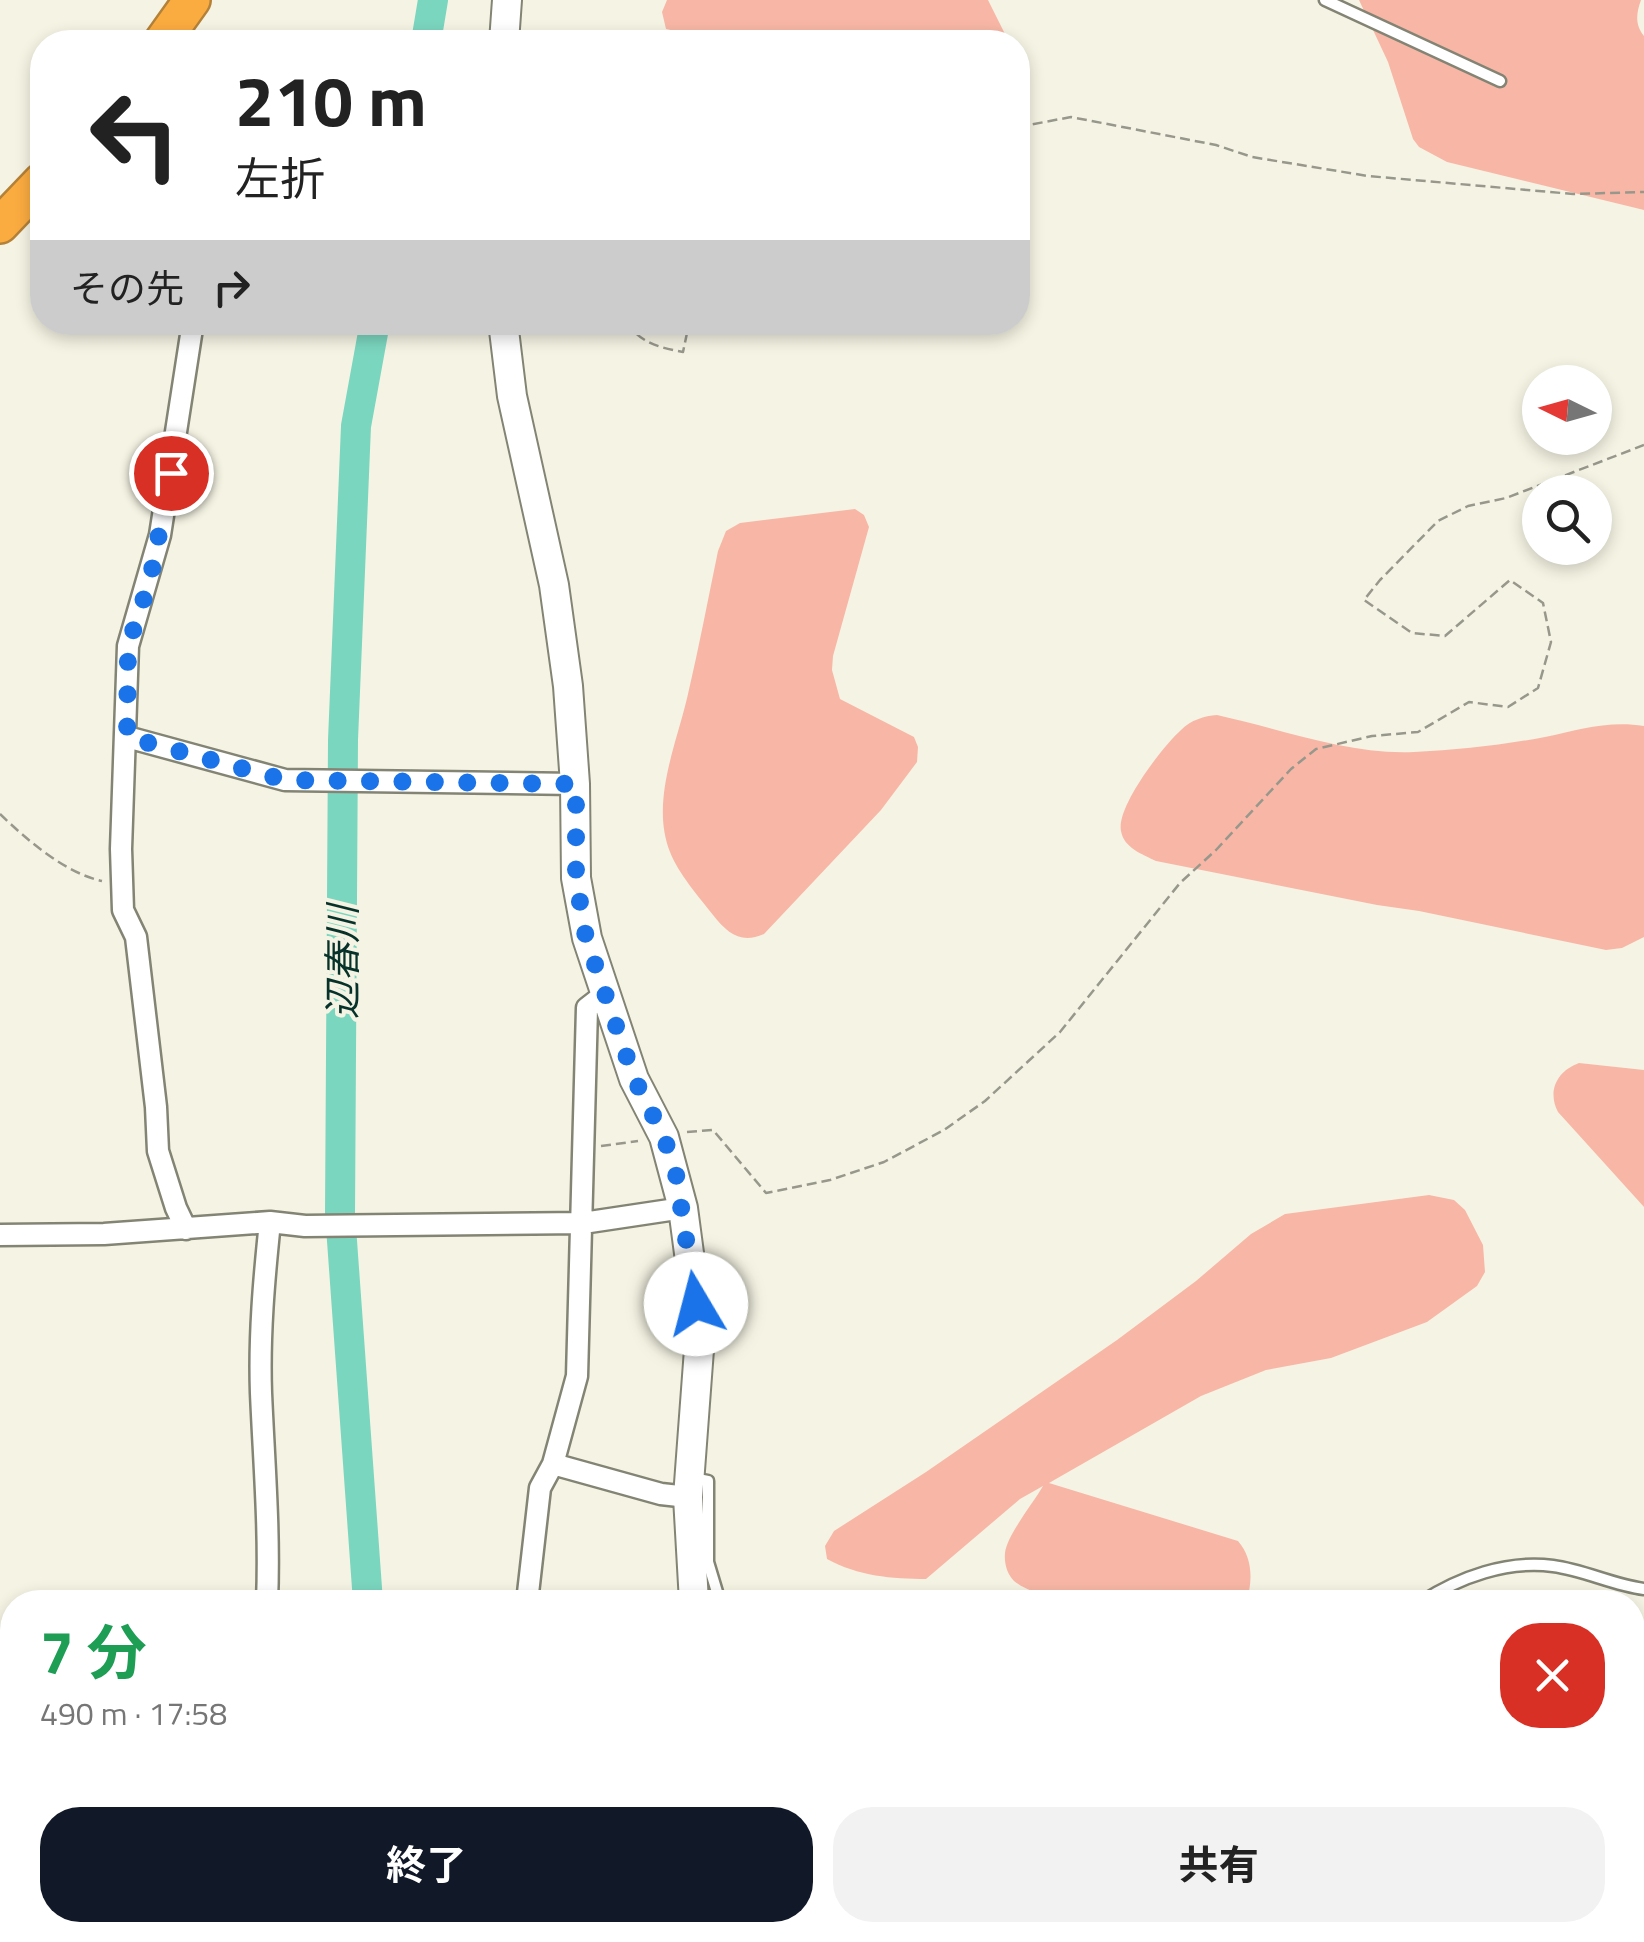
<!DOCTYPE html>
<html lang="ja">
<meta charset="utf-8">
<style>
:root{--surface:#fff;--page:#f2f2f2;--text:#222;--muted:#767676;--accent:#111827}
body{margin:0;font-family:"Titillium Web","Noto Sans JP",sans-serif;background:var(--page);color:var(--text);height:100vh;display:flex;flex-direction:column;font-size:38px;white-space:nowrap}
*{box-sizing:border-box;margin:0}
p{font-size:32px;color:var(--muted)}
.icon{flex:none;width:55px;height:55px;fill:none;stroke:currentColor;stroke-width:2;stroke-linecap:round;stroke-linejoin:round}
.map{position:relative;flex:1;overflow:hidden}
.sheet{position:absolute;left:0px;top:1590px;width:1645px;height:352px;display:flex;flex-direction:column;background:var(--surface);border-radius:40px 40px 0 0;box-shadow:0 5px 15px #0003}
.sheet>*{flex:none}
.hud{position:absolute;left:30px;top:30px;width:1000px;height:305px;border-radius:40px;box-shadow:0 5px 15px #0003;background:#fff;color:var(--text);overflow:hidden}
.needle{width:65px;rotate:275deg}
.fabs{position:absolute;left:1522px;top:365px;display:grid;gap:20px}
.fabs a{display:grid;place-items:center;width:90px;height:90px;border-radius:50%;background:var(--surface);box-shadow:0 5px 15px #0003;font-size:50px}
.pin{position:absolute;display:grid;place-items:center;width:85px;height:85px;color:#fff;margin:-42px;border:5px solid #fff;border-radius:50%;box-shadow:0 2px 10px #0007}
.me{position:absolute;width:110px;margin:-55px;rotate:352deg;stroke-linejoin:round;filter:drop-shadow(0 0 8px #0008)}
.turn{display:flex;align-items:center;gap:35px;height:210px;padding:0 40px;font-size:45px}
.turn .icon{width:130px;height:130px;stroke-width:2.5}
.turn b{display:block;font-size:70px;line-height:85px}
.then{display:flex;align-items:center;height:95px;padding:0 40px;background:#0003;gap:20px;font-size:38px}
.round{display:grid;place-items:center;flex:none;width:105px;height:105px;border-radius:40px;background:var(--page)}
.headline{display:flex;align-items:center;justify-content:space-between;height:170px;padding:0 40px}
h1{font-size:60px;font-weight:700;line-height:75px;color:#1e9e55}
.button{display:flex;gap:20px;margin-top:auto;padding:20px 40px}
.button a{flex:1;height:115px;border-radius:40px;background:var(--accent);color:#fff;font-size:40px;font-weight:700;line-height:115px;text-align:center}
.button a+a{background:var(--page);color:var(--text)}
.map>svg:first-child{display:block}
</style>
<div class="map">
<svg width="1644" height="1942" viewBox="0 0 1644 1942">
<rect width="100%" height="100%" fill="#f5f4e4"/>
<path fill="#f8b7a6" d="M667,0h321l21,42h-281l-62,-13 -4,-17z
M1359,0h282c-5,14 -6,25 3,36v174l-197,-48 -28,-15 -6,-8 -25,-77z
M855,509l9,6 5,12 -36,129 -1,14 8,29 74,38 4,10 -1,15 -36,48 -117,124c-23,10 -36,0 -51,-19 -14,-18 -35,-42 -43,-63 -20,-50 7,-109 18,-158 11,-47 20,-95 30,-143l8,-20 14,-8z
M1217,715c64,14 132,40 197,37 44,-2 88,-7 131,-15 33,-7 64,-17 99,-11v211l-22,11 -16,2 -187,-39 -42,-6 -221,-44c-14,-7 -32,-13 -35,-30 -5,-24 42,-85 60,-101 10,-10 23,-14 36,-15z
M1579,1063l65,7v137l-86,-95c-11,-21 -1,-41 21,-49z
M1429,1195l25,5 11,10 18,35 2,27 -8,14 -50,36 -96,36 -65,12 -65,26 -152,87 189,58c15,17 15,41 8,61 -52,1 -194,12 -232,-21 -7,-7 -10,-18 -9,-28 2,-18 29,-51 38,-67l-23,13 -94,80c-34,0 -68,-3 -99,-20l-2,-13 9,-15 92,-59 191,-132 79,-59 55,-47 34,-20z"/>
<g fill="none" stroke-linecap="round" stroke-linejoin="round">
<path stroke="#7bd6bf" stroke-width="30" d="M426,42l7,-42
M368,1602l-28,-389 3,-473 13,-314 19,-104
M391,1930l1,12"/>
<defs>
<path id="lane" d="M1325,0l175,81
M693,1478l15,3v81l12,40
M1421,1602c39,-25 86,-42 132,-36 31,4 60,19 91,23
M1632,1890l12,2"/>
<path id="street" d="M127,737l158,43 290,4
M186,1229l-10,-21 -18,-57 -2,-44 -20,-170 -13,-27 -2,-61 7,-203 32,-111 33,-213
M0,1235l104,-1 166,-12 35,4 278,-3 100,-15
M553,1464l108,30 27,3
M267,1602c3,-70 -3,-139 -6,-209 -2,-57 3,-114 9,-171
M527,1602l13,-114 13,-24 24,-88 10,-368 18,-14
M508,1930l1,12
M261,1942l2,-12"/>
<path id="secondary" d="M504,42l3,-42
M503,322l9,74 42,189 14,101 7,98 1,94 11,60 47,141 30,58 19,71 17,128 -12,161 6,105
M694,1942l1,-12"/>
<path id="highway" d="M162,42l30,-42
M0,225l42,-44"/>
</defs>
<use href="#lane" stroke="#848475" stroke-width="15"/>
<use href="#street" stroke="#848475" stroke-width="25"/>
<use href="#secondary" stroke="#848475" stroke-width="32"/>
<use href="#highway" stroke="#b48138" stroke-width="40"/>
<path stroke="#98978c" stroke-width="2.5" stroke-dasharray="10 5" stroke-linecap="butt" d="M1018,127l53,-10 145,28 36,12 116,19 205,18 71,-2
M628,322c10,21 34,26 55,30l4,-19 -5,-11
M0,814c27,26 65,59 102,67
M687,1132l26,-2 53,63 64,-13 54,-18 60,-32 41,-29 75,-69 120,-149 36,-33 75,-81 25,-20 56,-13 46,-4 51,-30 39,5 30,-19 13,-46 -8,-39 -33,-23 -65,56 -33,-3 -48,-33 16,-20 58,-59 30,-15 38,-8 138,-53
M601,1146l37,-5"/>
<use href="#lane" stroke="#fff" stroke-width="10"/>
<use href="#street" stroke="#fff" stroke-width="20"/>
<use href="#secondary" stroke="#fff" stroke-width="28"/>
<use href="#highway" stroke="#fbac40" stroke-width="35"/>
</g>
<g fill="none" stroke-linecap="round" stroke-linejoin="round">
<path stroke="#1a73e8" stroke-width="18" stroke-dasharray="0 32.4" d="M171,473l-21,107 -22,66 -1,91 158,43 291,4v94l10,60 48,140 30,59 12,37 20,130"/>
</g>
<g text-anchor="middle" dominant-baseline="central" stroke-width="8" stroke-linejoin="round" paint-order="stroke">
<g font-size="38" font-style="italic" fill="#063229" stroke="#f5f4e4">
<text transform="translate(342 962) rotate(-90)">辺春川</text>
</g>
</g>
</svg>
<div class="fabs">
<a><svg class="needle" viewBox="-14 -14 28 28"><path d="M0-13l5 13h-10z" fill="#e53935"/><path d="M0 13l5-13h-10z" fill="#767676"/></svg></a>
<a><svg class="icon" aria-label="search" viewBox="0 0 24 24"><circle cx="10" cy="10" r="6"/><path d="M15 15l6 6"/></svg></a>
</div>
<div class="pin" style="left:171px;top:473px;background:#d93025"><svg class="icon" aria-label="arrive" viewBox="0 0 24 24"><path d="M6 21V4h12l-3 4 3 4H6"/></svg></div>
<svg class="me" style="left:696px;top:1304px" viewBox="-20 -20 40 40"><circle r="19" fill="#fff"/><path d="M0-13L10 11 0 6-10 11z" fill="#1a73e8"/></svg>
<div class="hud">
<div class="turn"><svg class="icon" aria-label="left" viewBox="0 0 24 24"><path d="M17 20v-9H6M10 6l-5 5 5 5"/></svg><div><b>210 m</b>左折</div></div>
<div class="then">その先<svg class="icon" aria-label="right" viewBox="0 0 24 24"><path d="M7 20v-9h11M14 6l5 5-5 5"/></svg></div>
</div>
<section class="sheet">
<div class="headline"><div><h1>7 分</h1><p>490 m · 17:58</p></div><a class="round" style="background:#d93025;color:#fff"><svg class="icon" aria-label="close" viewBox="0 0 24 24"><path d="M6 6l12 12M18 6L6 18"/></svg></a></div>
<div class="button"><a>終了</a><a>共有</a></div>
</section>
</div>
